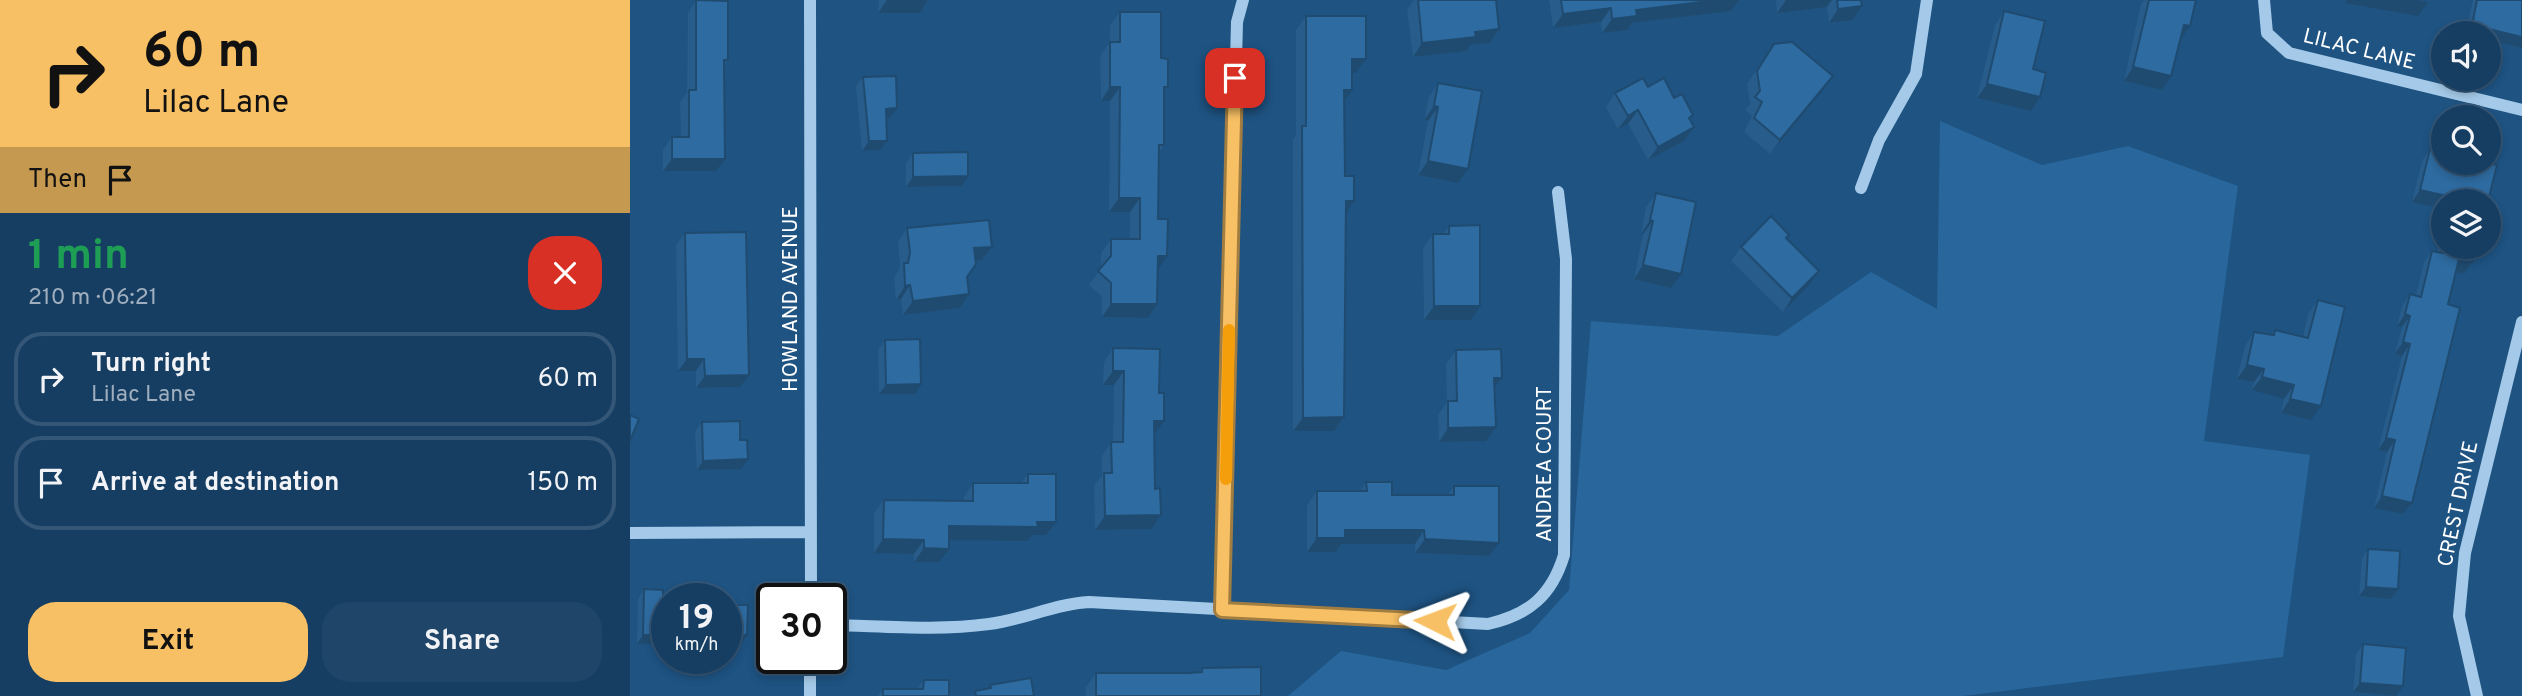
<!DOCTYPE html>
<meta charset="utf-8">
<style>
:root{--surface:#163e62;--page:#1f4568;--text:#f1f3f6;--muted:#9eaebe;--line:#355777;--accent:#f8c064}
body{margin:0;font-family:Overpass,sans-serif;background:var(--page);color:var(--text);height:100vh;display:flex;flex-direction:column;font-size:26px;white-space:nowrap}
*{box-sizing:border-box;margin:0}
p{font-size:23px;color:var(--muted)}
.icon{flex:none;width:38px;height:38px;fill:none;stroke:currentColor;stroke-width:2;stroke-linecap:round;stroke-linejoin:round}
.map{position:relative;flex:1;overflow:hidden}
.details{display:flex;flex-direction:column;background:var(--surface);width:630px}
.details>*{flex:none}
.hud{background:#f8c064;color:#111;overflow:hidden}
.fabs{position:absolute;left:1801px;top:21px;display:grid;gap:14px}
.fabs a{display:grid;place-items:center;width:70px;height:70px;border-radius:50%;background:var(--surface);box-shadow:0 4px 10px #0003,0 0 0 2px var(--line);font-size:35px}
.speed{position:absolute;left:21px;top:583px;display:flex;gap:14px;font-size:35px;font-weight:700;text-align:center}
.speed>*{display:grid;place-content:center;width:91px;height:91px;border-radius:50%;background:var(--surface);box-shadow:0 4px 10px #0003,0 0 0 2px var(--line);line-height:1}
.speed small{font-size:18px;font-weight:400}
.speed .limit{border:4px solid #111;border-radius:10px;background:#fff;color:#111}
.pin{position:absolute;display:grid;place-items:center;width:60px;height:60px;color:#fff;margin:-30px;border-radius:14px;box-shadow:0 4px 10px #0006}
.me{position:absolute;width:77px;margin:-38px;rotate:273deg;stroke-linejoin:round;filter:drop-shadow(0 0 5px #0008)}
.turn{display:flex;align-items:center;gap:24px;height:147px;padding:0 28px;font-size:32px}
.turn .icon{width:91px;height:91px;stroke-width:2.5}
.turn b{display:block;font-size:49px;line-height:60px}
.then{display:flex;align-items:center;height:66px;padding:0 28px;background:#0003;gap:14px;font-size:26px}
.round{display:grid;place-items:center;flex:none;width:74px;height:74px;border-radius:28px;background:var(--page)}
.head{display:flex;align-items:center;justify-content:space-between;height:119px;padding:0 28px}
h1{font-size:42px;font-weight:700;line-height:52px;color:#1e9e55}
.cta{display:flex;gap:14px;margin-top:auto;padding:14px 28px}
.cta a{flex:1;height:80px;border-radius:28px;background:var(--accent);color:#111;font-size:28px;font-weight:700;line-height:80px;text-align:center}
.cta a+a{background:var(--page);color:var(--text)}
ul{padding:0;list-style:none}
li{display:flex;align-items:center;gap:21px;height:94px;margin:0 14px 10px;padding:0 14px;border:4px solid var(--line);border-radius:28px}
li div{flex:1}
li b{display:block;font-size:26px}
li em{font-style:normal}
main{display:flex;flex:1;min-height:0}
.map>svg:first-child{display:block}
</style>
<main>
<section class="details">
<div class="hud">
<div class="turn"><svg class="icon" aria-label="right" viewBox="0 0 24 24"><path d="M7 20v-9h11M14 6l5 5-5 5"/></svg><div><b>60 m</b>Lilac Lane</div></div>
<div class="then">Then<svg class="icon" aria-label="arrive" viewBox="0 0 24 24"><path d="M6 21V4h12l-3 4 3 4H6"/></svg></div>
</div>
<div class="head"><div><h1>1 min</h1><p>210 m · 06:21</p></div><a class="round" style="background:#d93025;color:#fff"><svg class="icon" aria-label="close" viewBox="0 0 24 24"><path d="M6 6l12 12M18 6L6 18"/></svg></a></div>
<ul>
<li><svg class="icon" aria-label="right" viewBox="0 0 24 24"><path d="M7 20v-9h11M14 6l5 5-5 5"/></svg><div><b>Turn right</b><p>Lilac Lane</p></div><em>60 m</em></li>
<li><svg class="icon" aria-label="arrive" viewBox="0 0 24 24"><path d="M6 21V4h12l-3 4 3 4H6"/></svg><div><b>Arrive at destination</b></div><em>150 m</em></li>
</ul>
<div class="cta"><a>Exit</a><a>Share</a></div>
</section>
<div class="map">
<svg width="1892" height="696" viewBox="0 0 1892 696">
<rect width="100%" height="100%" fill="#1e5382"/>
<path fill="#28669b" d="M1310,121l102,44 86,-19 110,40 -34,255 106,14 -27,202 -320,39h-675l53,-45 105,19 84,-37 39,-43 22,-269 187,15 93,-64 66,37z"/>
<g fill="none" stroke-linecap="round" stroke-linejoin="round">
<path stroke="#a5cae9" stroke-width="12" d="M180,0l1,598
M1634,0l3,33 22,20 233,57
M1231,188l18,-48 37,-66 11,-74
M0,533l181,-1
M592,610l15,-588 6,-22
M201,625c52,1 106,6 158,-1 34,-4 65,-20 100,-22l399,22c41,-9 64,-29 76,-69l2,-296 -8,-67
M180,696v-38
M1847,696l-18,-80 6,-63 57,-231"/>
</g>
<path fill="#285c8a" d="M66,0l32,60 -4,6 -8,105h-53v-21l9,-13h9l-1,-35 7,-10 1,-79z
M249,0h49l-8,13h-42z
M784,0h82l3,29 -9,14 -20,2 -3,6 -54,6 -6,-48z
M919,0h190l-8,11 -99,12 -5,7 -25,3 -1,-11 -48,6z
M1146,0h85l1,6 -9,14 -24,3 -2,-16 -50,6z
M1514,0h50l-32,90 -38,-9 17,-77z
M1843,0h49v48l-34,-8v-7h-23z
M1374,11l29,58 -2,42 -54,-13 18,-73z
M490,12l41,46 3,33v54l-5,8 -2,151 -9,14 -46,-1v-20l-13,-12 12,-17v-15l10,-14h19v-27h-21l1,-111h-9l-1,-45 10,-14v-17z
M676,16l60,43 -10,14h-4l-8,29 2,111 -2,204 -10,14h-41v-291l3,-5v-105z
M1144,44l49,46 -53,64 -26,-22 8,-16 -7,-6 5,-6 -3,-20z
M233,77l27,41h-4l-6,32 -18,1 -6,-65z
M808,83l30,86 -10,14 -40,-8 10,-54 -4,-1 5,-23z
M1018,87l26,11 19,17 -3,5 4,7 -10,14 -36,19 -20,-36 -10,5 -12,-22 9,-14z
M1800,149l58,52h-45v8l-31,-7 10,-41z
M283,153l49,33 -56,1v-24z
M1026,193l15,95 -37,-9 9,-45h-2l5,-27z
M819,226l31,80 -9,14h-47l-1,-72 10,-14h10z
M277,228l85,19 -10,13 -6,1 -9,16 -7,31 -57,7 -2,-16 -5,1 -2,-23 5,-7 1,-4 -2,-24z
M1813,228v19h33l-4,15 -8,12 -8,-2 -8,32 -36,199 -9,11 -29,-6 13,-56 -9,-2 24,-94 -7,-2 7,-27 -5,-1 5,-20 8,-12 6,2 8,-34 8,-11 5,1z
M55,233l55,154 -44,1v-17h-18l-2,-126z
M1156,238l33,33 -9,13 -27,28 -52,-51 10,-14z
M1688,300l-7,120 -30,-7 3,-14 -32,-9 2,-8 -17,-3 8,-33 9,-14 18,2 3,-4 28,7 5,-23z
M255,340l30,54h-36l-1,-44z
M483,348l41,87 -3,94 -56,1 -1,-44 8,-11v-19l9,-14h2l1,-57h-11l1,-23z
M826,350l46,28 -7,10 1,39 -10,14 -47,1 -1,-27 9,-13 -1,-38z
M72,422l39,47 -44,1 -2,-38z
M398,474l28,48 -10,13h-14l-4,6 -79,-1 -10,22h-25v-8l-40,-1v-40l10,-13h80v-3l9,-14h48z
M736,482l26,13h56l6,-9 35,70 -74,-3v-9h-74l-5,8h-29v-47l10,-14h43z
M1738,549l23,50 -32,-3 3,-38z
M14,589l19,16h4v40l-30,-1 1,-45z
M1733,644l33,52 -43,-4 3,-38z
M572,668l59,28h-175v-9l10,-14h92l11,-1z
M294,680l25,16h-71l5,-7h34z"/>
<path fill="#204b70" d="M257,0h41l-8,13h-42z
M1087,0h22l-8,11 -99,12 -5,7 -25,3 10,-14 24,-9z
M1156,0h46l-5,7 -50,6z
M1717,0h70l11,2 -10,14 -73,-13z
M1232,6l-9,14 -24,3 9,-14z
M981,8l-10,14 -48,6 10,-14z
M1554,25l6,1 -10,14z
M1842,25l50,12v11l-34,-8v-7h-22z
M869,29l-9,14 -20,2 -3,6 -54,6 9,-14 53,-11z
M722,59h14l-10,14h-14z
M1503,67l38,9 -9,14 -38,-9z
M1203,76l-10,14 -53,64 10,-14z
M1357,84l53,13 -9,14 -54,-13z
M480,87h10l-10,14h-9z
M714,90h8l-10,14z
M804,106l4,1 -10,14 -4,-1z
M267,108l-7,10h-11l7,-9z
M1008,110l-10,14 -10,5 10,-13z
M1064,127l-10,14 -36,19 10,-13z
M239,141h18l-7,9 -18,1z
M42,159h53l-9,12h-53z
M798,161l40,8 -10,14 -40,-8z
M338,176l-6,10 -56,1 7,-10z
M1790,190l36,8 -2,3h-11v8l-31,-7z
M489,198h21l-10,14h-21z
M716,201h8l-9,14z
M1020,220l3,1 -10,13h-2z
M362,247l-10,13 -17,2 9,-14z
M528,256h9l-9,14z
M1829,259l13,3 -8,12 -13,-3z
M1013,265l38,9 -10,14 -37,-9z
M1189,271l-9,13 -27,28 9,-14z
M280,285l-9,14 -5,1 9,-14z
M339,294l-9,14 -57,7 10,-14z
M481,304h46l-9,14 -46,-1z
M804,306h46l-9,14h-47z
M1775,314l5,2 -8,11 -5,-1z
M1773,342l7,2 -8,12 -7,-2z
M57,359h17l-8,12h-18z
M1617,365l17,4 -10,13 -17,-3z
M483,371h11l-10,14h-11z
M119,375l-9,12 -44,1 9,-12z
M1632,377l32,8 -10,14 -32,-9z
M864,378h8l-10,13z
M291,384l-6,10h-36l7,-9z
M1660,399l31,7 -10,14 -30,-7z
M714,417l-10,14h-41l10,-13z
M524,421h10l-10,14z
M866,427l-10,14 -47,1 9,-14z
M1756,438l9,2 -8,12 -9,-2z
M118,459l-7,10 -44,1 6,-9z
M1752,496l30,7 -9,11 -29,-6z
M531,515l-10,14 -56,1 10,-14z
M407,522h19l-10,13h-14l-4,6 -88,-1 9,-14z
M715,530h79l-9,14h-74l-5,8h-29l10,-14z
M253,539l41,1 -10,14 -40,-1z
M795,539l74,4 -10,13 -74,-3z
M294,548l25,1 -10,13h-25z
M1736,587l32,2 -7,10 -32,-3z
M13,635h24v10l-30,-1z
M96,635h21l-7,10h-14z
M1730,683l43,3 -7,10 -43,-4z"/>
<path fill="#2e6ba0" stroke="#204b70" stroke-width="2" d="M66,0l32,1v59h-4l1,99h-53v-22h17v-47h7z
M788,0h78l3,29 -24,3 1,5 -54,6z
M931,0h156l-81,10 1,6 -25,3 -1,-11 -48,6z
M1207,0h24l1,6 -24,3z
M1519,0h47l-6,26 -6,-1 -13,51 -38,-9z
M1847,0h45v37l-50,-12z
M1374,11l41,10 -12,48 13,4 -6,24 -53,-13z
M490,12h41v46l7,1v28h-4v58h-5l-1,74h10l-1,37h-9l-1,48h-46v-21l-13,-12 13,-15v-17h29v-41h-21l1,-111h-10v-45h10z
M676,16h60v43h-14v31h-8l1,86h9v25h-8l-2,216 -41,1 -1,-292h4z
M1162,42l41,34 -53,64 -26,-22 8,-16 -7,-5 5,-6 -3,-20 17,-27z
M266,76l1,32 -11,1 1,32h-18l-6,-64z
M1013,78l5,9 16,-9 10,20 8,-4 11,21 -4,3 5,9 -36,20 -20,-37 -10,6 -13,-23z
M808,83l44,8 -14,78 -40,-8 10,-54 -4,-1z
M1800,149l13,3v11h45l9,2 -9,36h-33l1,-3 -36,-8z
M338,152v24l-55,1v-24z
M1026,193l40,9 -15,72 -38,-9 10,-44 -3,-1z
M1141,216l18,19 -3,3 33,33 -27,27 -51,-51z
M359,220l3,27 -18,1 2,16 -9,13 2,17 -56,7 -3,-16 -5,1 -1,-23h4l2,-11 -3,-24z
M850,225v81h-46l-1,-72h16v-8z
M116,232l3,143 -44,1 -1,-17h-17l-2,-126z
M1814,247h32l-4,15 -13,-3 -11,45 12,4 -48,195 -30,-7 13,-56 -9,-2 24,-94 -7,-2 7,-26 -5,-2 5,-20 11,3 11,-46 11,2z
M1688,300l27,7 -24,99 -31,-7 4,-14 -32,-8 2,-8 -17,-4 7,-33 20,3 1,-5 33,8z
M290,339l1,45 -35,1 -1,-45z
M483,348l47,1 -1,44h5v28h-10l1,68 5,-1 1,27 -56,1 -1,-43h8l-1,-31h12l1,-71h-11z
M871,349l1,29h-8l2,49 -48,1v-27h9l-1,-51z
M0,415l9,4 -9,22z
M110,421v19h7l1,19 -45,2 -1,-39z
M398,474h28v48h-19l1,5 -89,-1v23l-25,-1v-8l-41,-1 1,-39 89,1v-18h55z
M736,482h26v13h62v-9h45v57l-74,-4 -1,-9h-79v8h-28v-47h50z
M1738,549l32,2 -2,38 -32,-2z
M14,589l19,1v15h4v30h-24z
M96,605h22l-1,30h-21z
M1733,644l43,4 -3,38 -43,-3z
M631,667v29h-165v-23h92l14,-1v-4z
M401,678l3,18h-58l-1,-5 16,-3 -1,-3z
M294,680h25v16h-66v-7h40z"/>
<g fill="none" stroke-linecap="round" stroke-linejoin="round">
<defs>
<path id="route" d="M605,78l-13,532 213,11"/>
</defs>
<use href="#route" stroke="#a17d41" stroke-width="18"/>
<use href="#route" stroke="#f8c064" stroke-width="12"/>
<path stroke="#f59e0b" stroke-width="12" d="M596,479l3,-149"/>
</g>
<g text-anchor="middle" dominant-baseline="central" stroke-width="7" stroke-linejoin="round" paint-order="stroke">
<g font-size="21" fill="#fff" stroke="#1e5382">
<text transform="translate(1729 50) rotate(14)">LILAC LANE</text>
<text transform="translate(161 299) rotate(-90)">HOWLAND AVENUE</text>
<text transform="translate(915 464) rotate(-90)">ANDREA COURT</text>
<text transform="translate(1829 504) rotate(-78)">CREST DRIVE</text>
</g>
</g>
</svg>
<div class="fabs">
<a><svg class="icon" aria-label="sound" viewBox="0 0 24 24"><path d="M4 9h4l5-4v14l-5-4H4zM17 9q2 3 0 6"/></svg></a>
<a><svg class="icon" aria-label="search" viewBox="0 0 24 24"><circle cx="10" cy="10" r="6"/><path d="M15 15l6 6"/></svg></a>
<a><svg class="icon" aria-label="layers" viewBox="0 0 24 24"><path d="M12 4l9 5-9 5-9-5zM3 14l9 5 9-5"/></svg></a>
</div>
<div class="speed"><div>19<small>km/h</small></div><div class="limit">30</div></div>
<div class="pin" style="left:605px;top:78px;background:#d93025"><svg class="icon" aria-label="arrive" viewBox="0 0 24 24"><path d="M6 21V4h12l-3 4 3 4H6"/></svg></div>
<svg class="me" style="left:805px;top:621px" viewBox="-20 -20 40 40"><path d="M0-17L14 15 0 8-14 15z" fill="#f8c064" stroke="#fff" stroke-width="4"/></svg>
</div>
</main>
